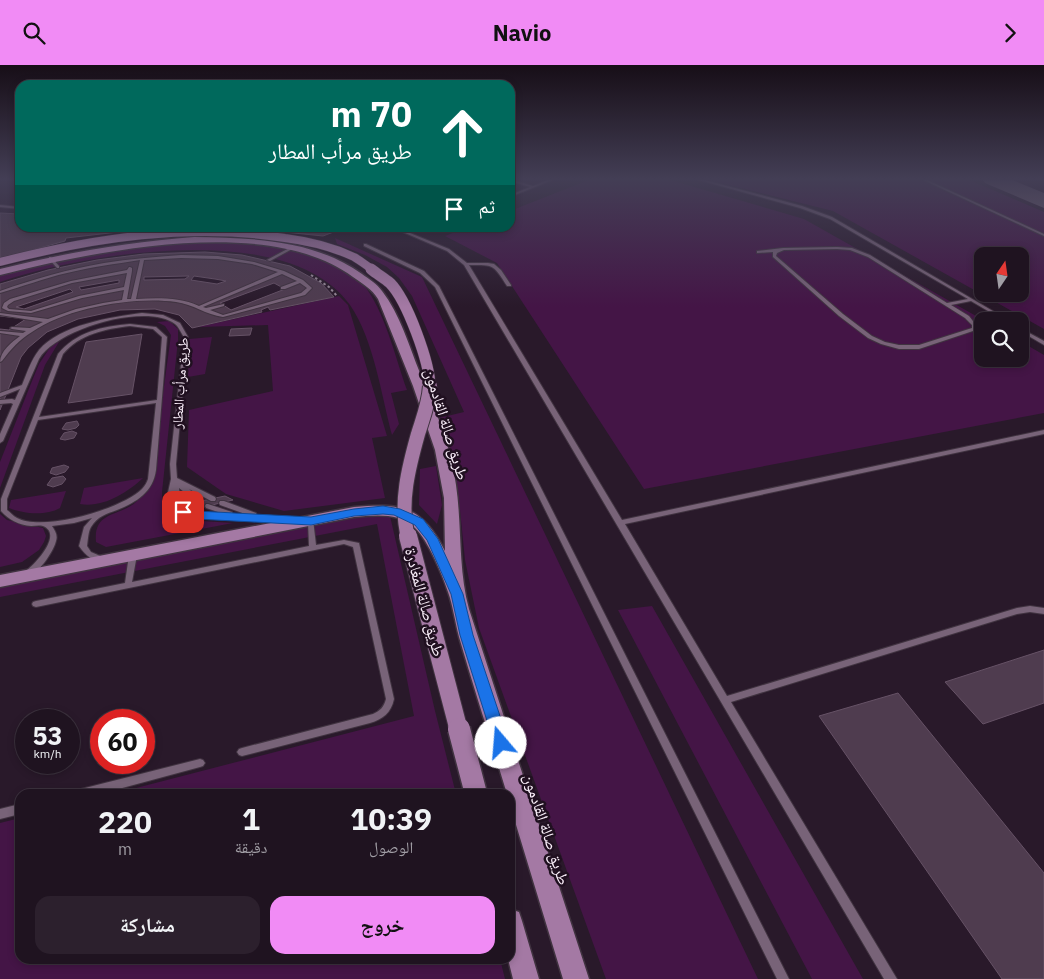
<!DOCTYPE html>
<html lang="ar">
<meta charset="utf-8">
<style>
:root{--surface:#1f1320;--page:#2c202d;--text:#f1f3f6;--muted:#a19ea5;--line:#3c323e;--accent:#f18bf5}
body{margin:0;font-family:"IBM Plex Sans","Noto Naskh Arabic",sans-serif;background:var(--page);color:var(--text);direction:rtl;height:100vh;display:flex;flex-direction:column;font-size:19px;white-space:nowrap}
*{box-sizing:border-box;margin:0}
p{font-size:16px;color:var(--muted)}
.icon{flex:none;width:28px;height:28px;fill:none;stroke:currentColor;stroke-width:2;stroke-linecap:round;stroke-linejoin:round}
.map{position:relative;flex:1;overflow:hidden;direction:ltr}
.details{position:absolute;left:15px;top:724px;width:500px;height:175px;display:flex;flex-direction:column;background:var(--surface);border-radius:15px;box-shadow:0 2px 8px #0003,0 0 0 1px var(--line);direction:rtl}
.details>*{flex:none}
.guide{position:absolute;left:15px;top:15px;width:500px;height:152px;border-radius:15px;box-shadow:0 2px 8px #0003,0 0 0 1px var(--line);direction:rtl;background:#00695c;color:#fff;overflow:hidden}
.needle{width:32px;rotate:13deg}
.tools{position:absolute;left:974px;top:182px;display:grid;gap:10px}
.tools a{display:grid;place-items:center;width:55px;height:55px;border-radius:10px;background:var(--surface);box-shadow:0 2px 8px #0003,0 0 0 1px var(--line);font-size:25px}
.speed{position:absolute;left:15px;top:644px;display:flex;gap:10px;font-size:25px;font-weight:700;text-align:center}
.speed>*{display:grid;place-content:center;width:65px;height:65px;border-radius:50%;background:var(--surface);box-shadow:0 2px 8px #0003,0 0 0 1px var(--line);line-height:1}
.speed small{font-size:12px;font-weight:400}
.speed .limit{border:8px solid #d22;background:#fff;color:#111}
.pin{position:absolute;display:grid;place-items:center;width:42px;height:42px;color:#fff;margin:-21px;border-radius:10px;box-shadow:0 2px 8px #0006}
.me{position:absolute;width:55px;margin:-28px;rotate:342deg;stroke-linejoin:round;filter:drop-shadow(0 0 4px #0008)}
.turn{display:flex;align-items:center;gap:18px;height:105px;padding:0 20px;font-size:22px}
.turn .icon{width:65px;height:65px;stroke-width:2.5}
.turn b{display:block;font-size:35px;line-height:42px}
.then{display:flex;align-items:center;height:48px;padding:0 20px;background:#0003;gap:10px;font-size:19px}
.eta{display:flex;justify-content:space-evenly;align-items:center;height:85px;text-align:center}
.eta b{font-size:30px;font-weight:800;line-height:35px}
.action{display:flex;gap:10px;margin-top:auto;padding:10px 20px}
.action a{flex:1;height:58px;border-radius:15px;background:var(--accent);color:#111;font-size:20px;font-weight:800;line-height:58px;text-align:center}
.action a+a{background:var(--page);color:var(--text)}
header{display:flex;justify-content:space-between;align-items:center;height:65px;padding:0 20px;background:var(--accent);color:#111;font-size:22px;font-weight:800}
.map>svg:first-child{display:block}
</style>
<header><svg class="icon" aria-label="forward" viewBox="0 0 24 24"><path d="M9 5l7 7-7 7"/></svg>Navio<svg class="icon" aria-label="search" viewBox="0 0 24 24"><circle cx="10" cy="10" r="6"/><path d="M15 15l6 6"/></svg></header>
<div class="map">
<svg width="1044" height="914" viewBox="0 0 1044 914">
<rect width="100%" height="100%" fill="#29192a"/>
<path fill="#441546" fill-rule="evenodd" d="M591,114h76l137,40 181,102h-3v38h38v-18l24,14v58l-400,76 -147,-226 -52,-27 21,-8 44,-1v-16z
M705,114h262l77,33v117l-211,-118zM982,191h38v38h-38z
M335,173l87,39 336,702h-152l-127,-351 -14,-68 -5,-50 -21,-92 25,-6 -52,-116 -13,-18 -12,-11 -22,-12 -28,-11z
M184,177c56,1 115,2 164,31 5,3 12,6 15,11 22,27 32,73 44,106l-16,3 8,31 -7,11c-11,-41 -18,-95 -42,-130 -61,-87 -265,-52 -350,-23v-9l121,-25z
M339,231l9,9 39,131 -15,2 13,60 -101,13 -58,-17 -39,-27 2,-57 84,-19 -5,-66 -70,2z
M169,256l9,8v11l-16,152v17l40,12 31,2 -127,24 -10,-5c-3,-32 25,-25 41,-41 5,-6 8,-14 14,-19l20,-147 -6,-9 -8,-4z
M62,272l-17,28 -45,123v-26l32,-81 7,-17 10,-15z
M212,272l-7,37 -17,3 1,-38z
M436,401l6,39 -5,19 -18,-19 1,-36z
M143,413c-16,15 -40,30 -63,26l4,-16z
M66,426l-6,17c-14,8 -36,6 -51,0l2,-8z
M381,445l9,6 45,195 21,83h-343l301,-78 -37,-192 -377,73v-14z
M0,449l7,6 36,8 3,8 -2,6 -5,8 -17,12 -22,5z
M652,541l211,373h-51l-194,-369z
M20,753v141h480l5,20h-505v-156z"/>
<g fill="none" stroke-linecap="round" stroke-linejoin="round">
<path fill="#786a78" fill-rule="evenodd" d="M982,114h28l34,14v15l-59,-25z"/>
</g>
<path fill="#4f3c4f" stroke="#665266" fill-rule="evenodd" d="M0,148l20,1v13h142l-96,11 -1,3 -65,18z
M235,162h112l-24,9z
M205,187l37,3 48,11 31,17 13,14 -64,13 -2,-3 -7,3 1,2 -70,16 -13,-13 -24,-6 -35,1 -42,9 -31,13 -19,16 -7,9 -21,53v-81l9,1 17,-11 -26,-3v-32l48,-14 49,-10 47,-6zM189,211l-4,3 -41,1v-3zM194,211l21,3 11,2 -9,3 -26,-4zM119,215v3l-38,7 -2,-3zM274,218l11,6 -54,21 -11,-7zM70,224l3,3 -49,17 -8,-2z
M252,263l-2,7 -21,1 2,-7z
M142,269l-10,60 -64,9 18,-61z
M77,356l2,4 -3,3 -8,2 -6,-1 4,-6z
M72,366l5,2 -3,5 -9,2 -5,-1 4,-6z
M64,400l5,2 -4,5 -9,3 -6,-2 2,-5z
M63,411l3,3 -4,5 -9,3 -6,-2 5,-7z
M225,431l8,4 -63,15 -8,-6z
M1044,585v53l-61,21 -38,-42z
M898,628l146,180v106h-42l-183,-263z"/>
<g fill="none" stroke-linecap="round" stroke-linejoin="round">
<defs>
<path id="lane" d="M510,114l23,7 17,-7h5l-45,18v-2l20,-8 -20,-6z
M695,114h6l101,27 30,11 178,104h-5l-34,-20 -20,4 18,11 7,9v5l-57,19h-20l-18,-5 -13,-6 -29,-22 -66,-59v-5l-15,1h-1v-2l26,-3 54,-1 15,1 18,7 77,48 21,-4 -138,-80 -30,-11zM837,184l13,1 18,7 97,61 7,7v3l-53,17h-20l-14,-3 -13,-6 -29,-22 -67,-58 1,-3 7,-3z
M921,114h4l119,55v2z
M0,140l20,2v2l-20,-2z
M391,162h6l10,4 10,-4h7l-14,6 39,16 18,14h21l6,1 7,6 10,15v1h-4c-14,-22 -13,-21 -38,-21l153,255 422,-90v4l-419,90 102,172 290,-88 13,-2 14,2v6l-14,-2 -13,2 -286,88 166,277h-13l-420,-714 -17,-14z
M364,179h2l58,27 15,15 350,693h-12l-342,-692 -15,-14 -56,-27z
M291,182l3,1 -24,13 -3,-1z
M181,190l37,1 36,6 30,9 19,9 9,8 -7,7 -82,22c-17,-2 -30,-13 -47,-15 -42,-6 -110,6 -144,30 -13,8 -21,17 -30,29l-2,1c0,-11 12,-20 20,-26l-20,-3v-2l23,2 3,-2 -14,-2 -2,-1 2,-1 18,1 13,-6 -43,-7v-2l48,6 28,-10 27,-6 19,-3 2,-10 -42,8 -51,15 -23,-2 -6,-3 2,-5 6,-4 61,-18 56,-11 2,-3h1l2,1v3l-5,28h4l9,-39c-25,4 -49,7 -73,13 -23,5 -45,14 -67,20v-2c34,-12 69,-22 104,-28 25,-4 51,-6 77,-8zM181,193l37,1 34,5 26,8 -79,34c-20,-9 -42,-8 -63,-7l8,-39zM127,208l-3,14 -45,9 -48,15 -22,-2 -2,-2 1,-2 6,-4 58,-18zM282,209l15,7 -16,6v2h4l15,-6 7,5 -6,5 -78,22 -13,-5 14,-4v-2l-18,4 -3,-1z
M49,192h2l8,9v2h-2l-8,-9z
M142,248l21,2 17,8 8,14 -12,127 1,14 38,19 1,2 -1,2h-4l-22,-12 14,12 -1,2h-4l-19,-15 1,7 8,10 -1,2h-4l-9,-12 -2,6 6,6 -1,2h-4l-7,-8 5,-22 -1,-15 14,-127c-3,-4 -5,-10 -9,-13 -28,-22 -119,5 -136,35l-36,82 -3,2v-9l13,-30 -2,-1 -11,1v-4l12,-1 3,1 5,-11 -20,8v-4l22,-8c5,-12 9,-25 17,-35 21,-25 72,-33 103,-37z
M130,259l26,3 11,10 -11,133c-3,22 -19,32 -39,40 -11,4 -19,6 -26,17 -3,5 -3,13 -4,19l4,6 14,6 1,2 -1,2c-12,0 -20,-7 -26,-16l5,-19 8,-9 -18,5 -22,3c3,5 6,9 4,15 -2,9 -16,31 -25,33 -1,1 -2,0 -4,0l-1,-2 1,-2c9,-7 36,-36 16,-44 -4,-1 -8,0 -12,0 -12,-1 -22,-6 -30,-15v-12l57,-145c18,-22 45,-28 72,-30zM130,261l23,3 9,8 -5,63 -118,17 24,-63c17,-20 42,-25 67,-28zM156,338l-8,76c-1,3 -3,7 -6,10 -20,20 -99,43 -125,29 -4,-2 -7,-6 -10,-8v-11l31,-79z
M1020,263l24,13v4l-24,-14z
M220,436h4l32,12 1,3 56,3 3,26 28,-5 15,3 35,156c-3,14 -11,20 -24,24l-128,33 -3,-1 -2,-3 2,-3 3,-1 131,-34c7,-3 11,-7 13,-15l-33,-152 -9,-3 -308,63 -3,-1 -1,-2 1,-2 3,-1 89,-18 4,-28 1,-2h6l1,2 -5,27 177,-36 -1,-23 -112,-6 -15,-3 -1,-2 3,-2 13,3 28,1 -18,-6 -1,-2 1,-2h2l24,8 1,3h15l-28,-10 -1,-2z
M200,694l3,1 2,3 -2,3 -3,1 -100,27h-24l2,-3 3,-2z
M20,739v10l-20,5v-10z"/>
<path id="primary" d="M194,172c58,1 119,2 168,37 7,5 15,10 20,17 18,23 27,55 38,82 15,36 31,73 36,112 6,41 2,84 13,124l120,370h-26l-53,-174v-11h-3c-16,-53 -33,-105 -48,-157 -4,-15 -6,-31 -11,-45 -5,-16 -20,-52 -33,-64 -16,-16 -40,-13 -61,-11l-354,70v-12l354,-68c48,-4 68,-1 91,44l-1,-53 -9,-48 -22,-64 -35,-87c-6,-10 -15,-15 -25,-22 -85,-63 -257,-26 -353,-2v-6c64,-16 128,-27 194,-32z
M510,844l9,3 3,9 17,58h-26l-5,-20h2z"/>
</defs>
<use href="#lane" stroke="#403340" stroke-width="2"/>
<use href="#primary" stroke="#403340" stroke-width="3"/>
<path stroke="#9a8c9a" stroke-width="2" stroke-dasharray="2.5 2.5" stroke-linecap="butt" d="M311,210l18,12 8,9"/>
<use href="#lane" fill="#786378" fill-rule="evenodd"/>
<use href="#primary" fill="#a479a4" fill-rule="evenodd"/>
<defs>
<path id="primary-bridge-far4" d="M0,197c92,-24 190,-39 285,-24 23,3 48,9 69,19 7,4 13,9 19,13"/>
<path id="primary-bridge-far3" d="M371,204c6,5 13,9 19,14 17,17 40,80 40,104"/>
<path id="primary-bridge-far2" d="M408,472c-9,-33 1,-71 10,-103 5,-16 11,-31 12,-48"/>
<path id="primary-bridge-far1" d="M408,471l51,195"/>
<path id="primary-bridge" d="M459,664l17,65"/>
</defs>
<use href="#primary-bridge-far4" stroke="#403340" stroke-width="9" stroke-linecap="butt"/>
<use href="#primary-bridge-far3" stroke="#403340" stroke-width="12" stroke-linecap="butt"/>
<use href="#primary-bridge-far2" stroke="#403340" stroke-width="16" stroke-linecap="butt"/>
<use href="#primary-bridge-far1" stroke="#403340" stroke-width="20" stroke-linecap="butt"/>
<use href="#primary-bridge" stroke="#403340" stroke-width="25" stroke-linecap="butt"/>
<use href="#primary-bridge-far4" stroke="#a479a4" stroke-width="8"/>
<use href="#primary-bridge-far3" stroke="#a479a4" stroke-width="11"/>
<use href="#primary-bridge-far2" stroke="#a479a4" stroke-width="14"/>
<use href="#primary-bridge-far1" stroke="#a479a4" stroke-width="18"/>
<use href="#primary-bridge" stroke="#a479a4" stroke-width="22"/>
</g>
<linearGradient id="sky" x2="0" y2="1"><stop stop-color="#170e17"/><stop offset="0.47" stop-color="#433e55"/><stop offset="1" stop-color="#433e55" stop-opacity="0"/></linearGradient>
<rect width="1044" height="242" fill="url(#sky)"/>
<path fill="#1a73e8" stroke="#114b97" d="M383,441l17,3 23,10 15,20 25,55 10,41 36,108 -2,5 -6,2 -5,-2 -2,-5 -34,-108 -9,-41 -24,-54 -12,-15 -21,-10 -11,-1 -29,2 -43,9 -115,-6 -17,-5 -2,-2 6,-4 13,3 115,6 43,-8z"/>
<g text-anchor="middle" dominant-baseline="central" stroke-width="5" stroke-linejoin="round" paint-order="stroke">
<g font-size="14" fill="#faeffa" stroke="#201020">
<text transform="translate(180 318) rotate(-86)">طريق مرأب المطار</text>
</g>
<g font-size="16" fill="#faeffa" stroke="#201020">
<text transform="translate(447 359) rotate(73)">طريق صالة القادمون</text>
<text transform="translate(425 537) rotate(75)">طريق صالة المغادرة</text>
<text transform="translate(547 764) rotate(72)">طريق صالة القادمون</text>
</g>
</g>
</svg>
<div class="tools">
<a><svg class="needle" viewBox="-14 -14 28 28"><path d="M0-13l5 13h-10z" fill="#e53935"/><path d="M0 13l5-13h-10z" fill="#a19ea5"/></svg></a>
<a><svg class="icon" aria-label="search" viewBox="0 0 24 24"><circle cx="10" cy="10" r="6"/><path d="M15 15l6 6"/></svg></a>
</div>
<div class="speed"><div>53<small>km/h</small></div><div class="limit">60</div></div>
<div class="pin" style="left:183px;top:447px;background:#d93025"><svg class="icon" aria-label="arrive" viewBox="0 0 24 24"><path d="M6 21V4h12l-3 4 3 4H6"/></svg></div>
<svg class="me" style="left:501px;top:678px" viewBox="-20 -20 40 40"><circle r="19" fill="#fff"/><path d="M0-13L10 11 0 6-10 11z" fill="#1a73e8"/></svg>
<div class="guide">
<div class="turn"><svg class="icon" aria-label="ahead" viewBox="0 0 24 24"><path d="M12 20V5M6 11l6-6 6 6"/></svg><div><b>70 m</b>طريق مرأب المطار</div></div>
<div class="then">ثم<svg class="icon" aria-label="arrive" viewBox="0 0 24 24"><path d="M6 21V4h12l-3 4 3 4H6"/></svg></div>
</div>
<section class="details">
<div class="eta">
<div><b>10:39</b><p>الوصول</p></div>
<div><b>1</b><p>دقيقة</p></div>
<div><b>220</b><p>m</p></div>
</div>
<div class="action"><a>خروج</a><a>مشاركة</a></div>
</section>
</div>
